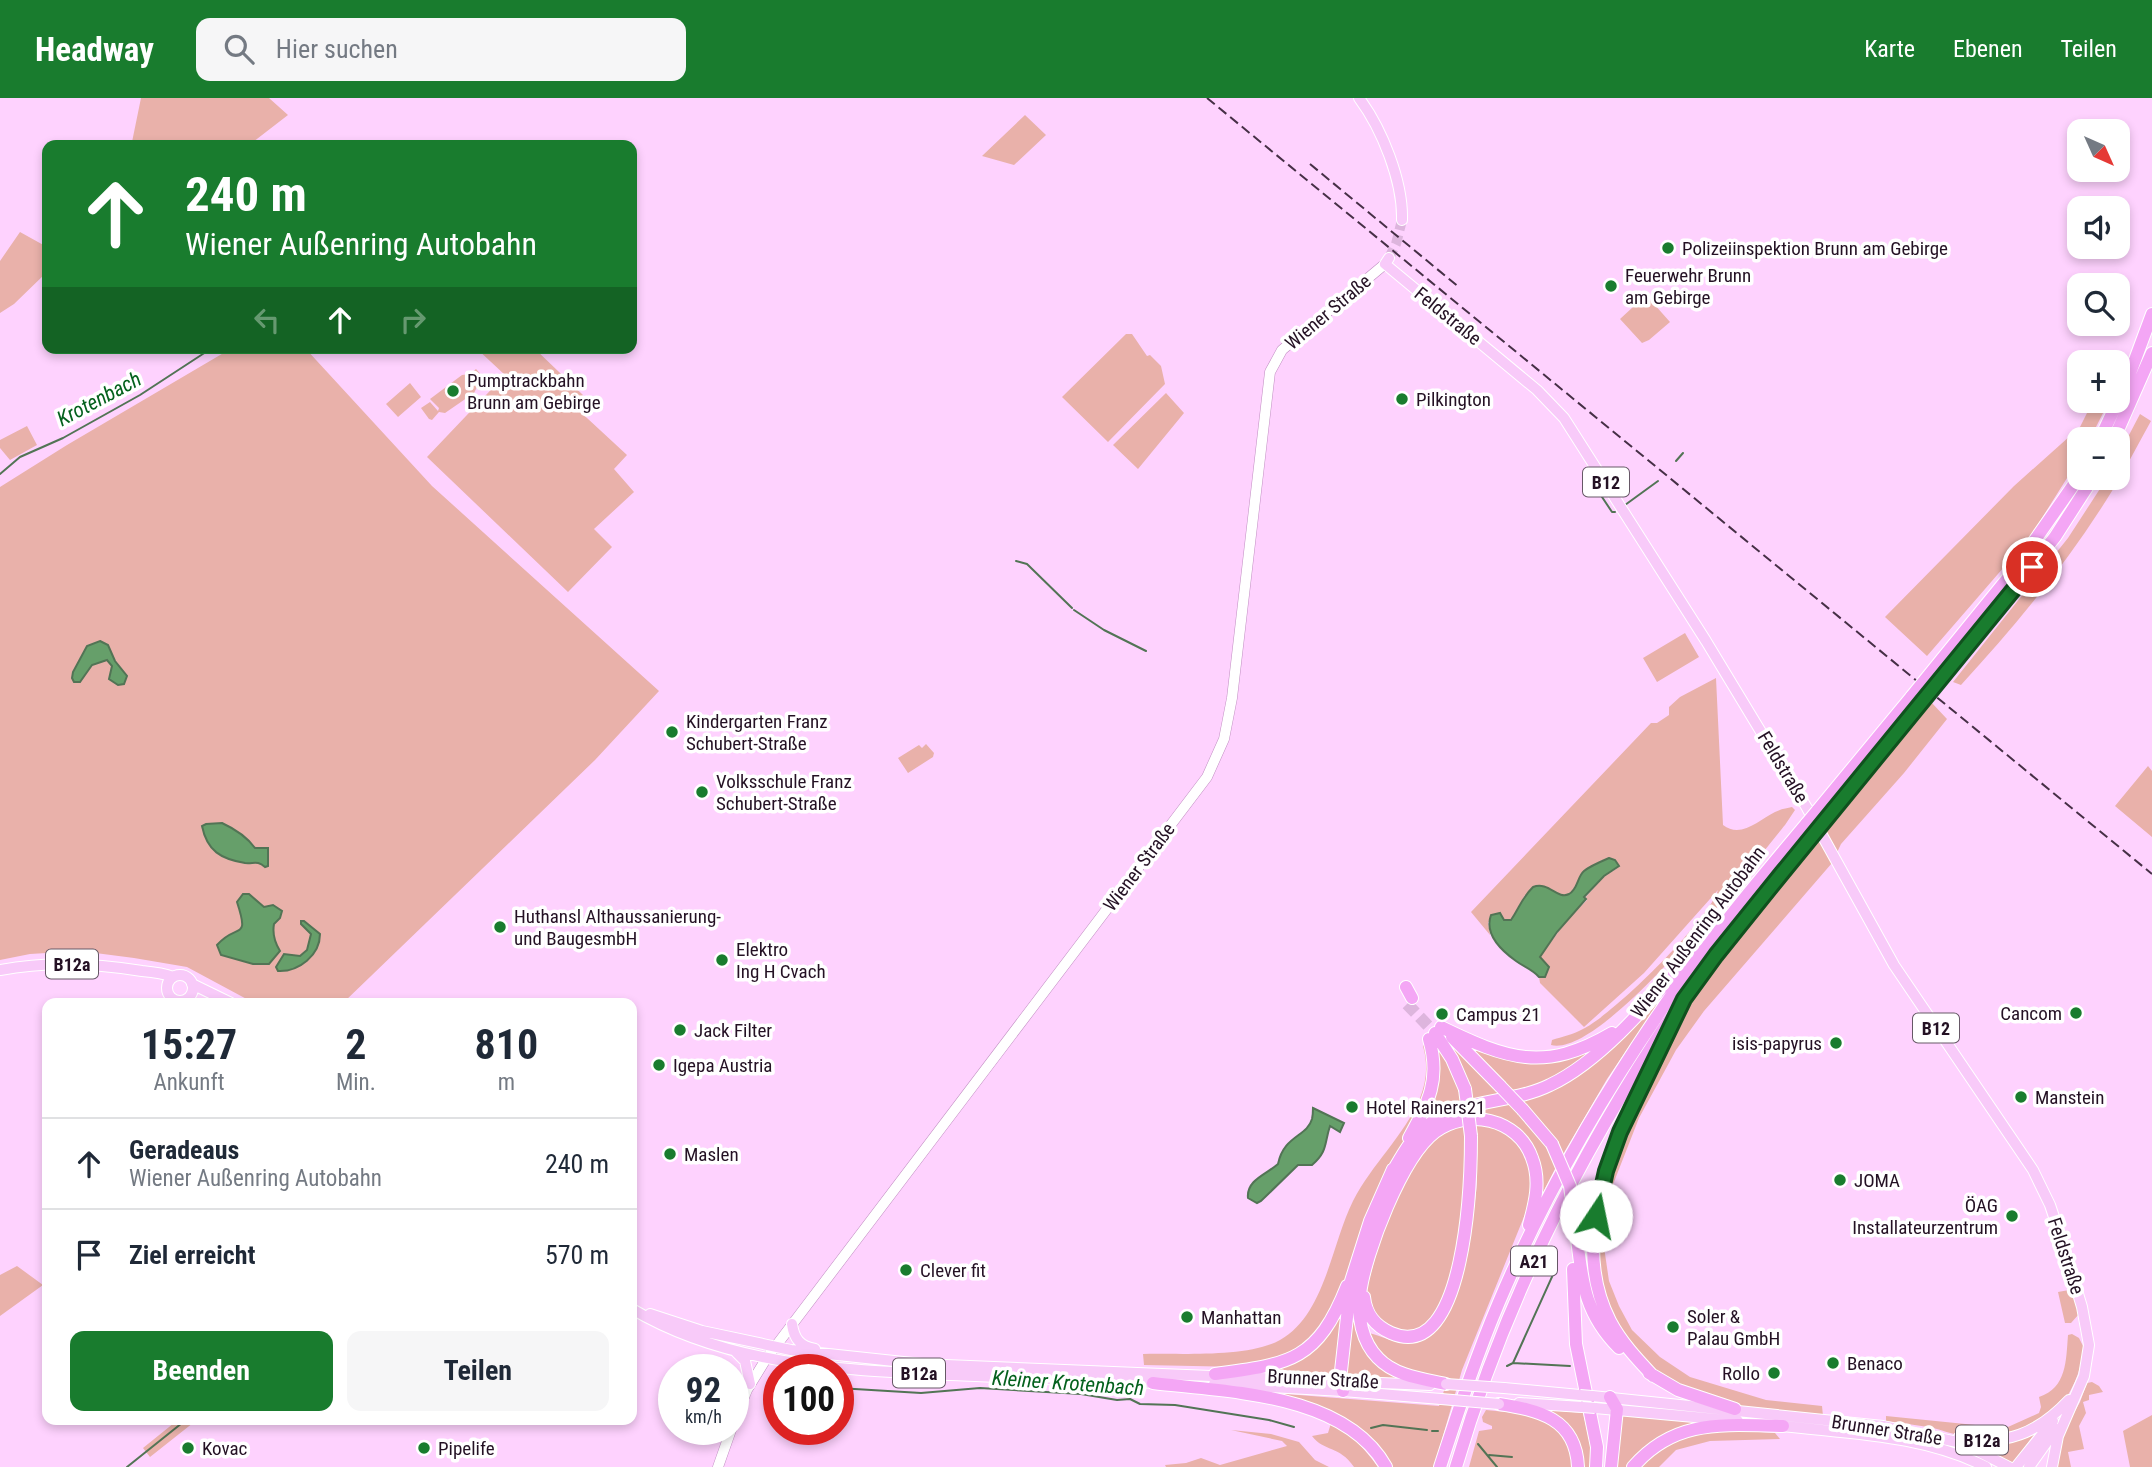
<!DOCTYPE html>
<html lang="de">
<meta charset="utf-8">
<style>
:root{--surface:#fff;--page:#f6f6f7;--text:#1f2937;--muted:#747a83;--line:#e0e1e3;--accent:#197c2e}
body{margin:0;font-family:"Roboto Condensed",sans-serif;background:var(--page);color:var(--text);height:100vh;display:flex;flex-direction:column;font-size:26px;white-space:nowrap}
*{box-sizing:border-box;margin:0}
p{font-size:23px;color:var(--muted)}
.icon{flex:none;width:38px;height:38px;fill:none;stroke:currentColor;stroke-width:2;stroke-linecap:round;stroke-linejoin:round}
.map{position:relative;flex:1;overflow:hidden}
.details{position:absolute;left:42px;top:900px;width:595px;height:427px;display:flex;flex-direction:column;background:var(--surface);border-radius:14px;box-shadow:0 4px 10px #0003}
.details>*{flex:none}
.top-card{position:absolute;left:42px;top:42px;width:595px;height:214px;border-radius:14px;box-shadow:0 4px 10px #0003;background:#197c2e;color:#fff;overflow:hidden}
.needle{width:46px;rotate:135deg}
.controls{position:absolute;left:2067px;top:21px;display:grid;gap:14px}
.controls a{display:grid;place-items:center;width:63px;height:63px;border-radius:14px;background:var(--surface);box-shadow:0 4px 10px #0003;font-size:35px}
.speed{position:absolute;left:658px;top:1256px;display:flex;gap:14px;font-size:35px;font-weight:700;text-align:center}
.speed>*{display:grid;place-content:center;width:91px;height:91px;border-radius:50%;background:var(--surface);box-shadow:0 4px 10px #0003;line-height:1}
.speed small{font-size:18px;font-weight:400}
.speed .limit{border:10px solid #d22;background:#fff;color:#111}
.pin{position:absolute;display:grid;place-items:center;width:60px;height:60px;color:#fff;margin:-30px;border:4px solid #fff;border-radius:50%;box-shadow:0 2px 7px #0007}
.me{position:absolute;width:77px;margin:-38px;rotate:11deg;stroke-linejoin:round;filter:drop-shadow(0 0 5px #0008)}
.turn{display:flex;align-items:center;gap:24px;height:147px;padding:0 28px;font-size:32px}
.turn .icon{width:91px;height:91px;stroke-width:2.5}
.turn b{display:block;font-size:49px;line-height:60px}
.lanes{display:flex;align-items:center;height:66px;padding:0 28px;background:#0003;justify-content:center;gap:35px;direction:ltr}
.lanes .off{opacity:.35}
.eta{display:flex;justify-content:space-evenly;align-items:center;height:119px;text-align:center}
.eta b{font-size:42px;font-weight:700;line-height:49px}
.button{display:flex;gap:14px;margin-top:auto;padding:14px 28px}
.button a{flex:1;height:80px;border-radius:14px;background:var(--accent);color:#fff;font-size:28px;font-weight:700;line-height:80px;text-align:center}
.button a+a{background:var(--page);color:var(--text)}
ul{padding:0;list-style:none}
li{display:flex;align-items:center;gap:21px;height:91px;padding:0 28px;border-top:2px solid var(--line)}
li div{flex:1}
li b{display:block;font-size:26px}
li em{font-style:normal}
header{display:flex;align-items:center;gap:42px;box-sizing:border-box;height:98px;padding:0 35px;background:var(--accent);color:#fff}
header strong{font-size:33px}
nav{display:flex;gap:38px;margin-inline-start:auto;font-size:24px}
.search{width:490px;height:63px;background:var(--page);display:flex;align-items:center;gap:18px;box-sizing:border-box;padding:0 24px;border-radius:14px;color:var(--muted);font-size:26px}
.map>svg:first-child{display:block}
</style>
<header>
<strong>Headway</strong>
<div class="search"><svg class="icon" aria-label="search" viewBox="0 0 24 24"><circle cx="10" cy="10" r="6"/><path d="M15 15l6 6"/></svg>Hier suchen</div>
<nav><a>Karte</a><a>Ebenen</a><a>Teilen</a></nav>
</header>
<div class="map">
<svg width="2152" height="1369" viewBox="0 0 2152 1369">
<rect width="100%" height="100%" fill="#fed2fe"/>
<path fill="#e9b1aa" d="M141,0h128l19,17 -39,30h-120l3,-3z
M1025,17l21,20 -32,30 -32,-9z
M20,134l27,15v22l-4,3 3,1 -32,31 -14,9v-52z
M1646,197l24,27 -21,18 -7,3 -22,-24z
M1126,236h6l15,22 3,-1 11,11 4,18 -57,58 -46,-45z
M232,250h73l127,138 227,205 -64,69 -252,243h-89l-67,-36 -53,-9 -54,-7 -50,3 -30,6v-473l67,-42z
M476,250h58l49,47 -9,11 53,49 -13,14 20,23 -40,37 18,18 -44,45 -141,-135 78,-82z
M476,271l9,10 -4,6h-3l-4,8 -29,20 -6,-1 -7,8 -3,-1 -8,-11 9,-6 8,9 1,-3 -9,-9 32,-24 8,-1z
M410,285l11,14 -23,20 -12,-13z
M1166,295l18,20 -46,56 -25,-24z
M2093,303h16l-19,38h-11v20l-49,78 -103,119 -42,-39 129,-131 66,-59z
M2140,316l11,7c-13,23 -25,47 -39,70 -43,70 -96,134 -151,194l-8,-3 115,-144 39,-60h11v-22z
M27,328l10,19 -27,15 -10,-12v-8z
M1685,535l14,24 -42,25 -14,-24z
M1716,580l7,147c18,14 36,-5 52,-13 6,-3 12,-4 17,-5l3,3 -10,15c-33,40 -182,234 -234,220l1,-5c10,-3 22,-6 31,-11 31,-15 125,-108 135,-139l-74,83 -60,54 -44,-44 -1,-6h6l-5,-20 27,-37 20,-20 -2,-2 19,-22 12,-7 2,-6 -16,-3 -17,10 -14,23 -6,3 -40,-1 -14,25 -23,2 2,13 -19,-23 180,-189h6l12,-8v-8l11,-10z
M1931,604l16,17 -43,54 -63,71 -9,19 -128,148 -28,39 -37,68 -27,69 -9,53 6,41 10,25 13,24 28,27 30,20 76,23 56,6 1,10c-98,-6 -194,-24 -220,-133 -8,-32 -7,-72 4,-104 8,-23 20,-45 30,-68 18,-42 37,-82 62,-122 18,-28 41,-53 62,-79 55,-71 113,-139 170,-208z
M926,646l8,9 -1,4 -25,16 -10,-15 21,-13 3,3z
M2148,668l4,5v66l-37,-31z
M1659,900l2,1 -54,80 -45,77 -13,-25 -31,-31 32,-11z
M1439,931l67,68 -35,7z
M1431,939l15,16 18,52 -39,17z
M1427,943l4,33 -13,41 -41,77 -34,98 -15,31 -33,32 -53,14 -98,-2 -1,-11c37,-1 105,4 137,-14 45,-25 51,-95 73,-139 19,-37 51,-65 67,-103 7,-18 8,-34 3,-52z
M1460,943l70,20 74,-20 -37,31 -53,23z
M1511,1004l30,33 16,30 -18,35c1,-28 -3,-59 -30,-75 -25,-14 -52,-13 -75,4 -42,29 -89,156 -74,205 7,20 20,33 39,42l1,3 -56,-5c3,-23 4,-46 8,-69 9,-55 39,-159 92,-187 20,-11 46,-12 67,-16z
M1474,1023l36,13 19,25 3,38 -70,173 -28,97h-43l-31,-35 -111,-41 190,15 9,-28c-35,-3 -66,-8 -79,-45 17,4 33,15 51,7 12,-5 21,-13 27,-24 14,-21 29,-109 30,-136 0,-19 -1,-39 -3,-59z
M1465,1024l-1,91 -17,82 -15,28 -23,10 -25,-7 -15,-19 -2,-20 16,-57 29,-65 24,-30z
M2059,1156l2,1 18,59 -8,9h-6l-7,-31 11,-2z
M17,1168l26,19 -43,31v-41z
M1342,1209l-7,68 -70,-2v-3l20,-6z
M2072,1236l7,4 5,10c-10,71 -59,92 -124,87 -9,-1 -18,-5 -27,-7 -15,-3 -32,-5 -47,-7v-5l109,11 4,4 40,-18 2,-6 -2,-10c28,-9 27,-37 29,-62z
M2092,1284l7,4 4,6 -14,3v5l-6,2 3,11 -7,13 5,23 -16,3 3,15h-14l8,-38 15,-27 7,-19z
M1486,1312l50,5 32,23 6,29h-105l10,-36 13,-2v-3l-9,-4 -1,-5z
M1548,1312l35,3 10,44 -1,10h-11l-21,-48z
M1620,1315l86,9 -77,45h-12z
M2152,1317v52h-22l-7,-36z
M179,1321h19l-48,38 -7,-9z
M1331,1325c21,11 33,25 47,44h-24c-15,-22 -30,-15 -42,-31l16,-3z
M1231,1332l40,4 28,8 16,18 14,7h-163l-1,-2 21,-2 15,-5 19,7 67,-19 -5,-5z
M1730,1332l45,3 5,6 -70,2 -34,9 -17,17h-18l10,-12 34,-20z
M2036,1334l-24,32 -34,-19 1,-2z"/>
<path fill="#669f6a" stroke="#527455" stroke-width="2" d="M100,543l8,4 7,16 12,15 -3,8 -6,1 -9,-6 3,-13 -5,-6 -15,5 -12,17h-6l-2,-4 1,-6 14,-26z
M222,725c13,6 25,14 33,25h13v18l-3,1c-8,-7 -11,-3 -20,-4 -24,-4 -38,-12 -43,-37l4,-2z
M1609,760l6,2 4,6 -15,10 -20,21 2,2 -29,33 -17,25 9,10 -4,10h-6c-7,-8 -15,-10 -23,-16 -14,-10 -32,-27 -25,-46l9,-2 4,7h7c9,-13 10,-21 22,-33 16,-6 24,13 36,7 9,-5 8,-17 15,-23 6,-5 18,-10 25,-13z
M243,796h6l15,13 9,-2 9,6 -2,7 -6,6c-2,11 1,19 6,27l-11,13h-16l-32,-9 -4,-10c20,-23 33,-3 20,-43z
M301,823h3l16,13c0,21 -21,38 -42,37l-2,-4 8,-13 16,2 7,-6 4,-16 -10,-10z
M1313,1010l31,15 -4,9 -10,-6c-6,18 -2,25 -18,39h-14l-37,36 -4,2 -9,-5c-2,-18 19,-24 30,-34 6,-29 29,-27 34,-45 1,-4 1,-8 1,-11z"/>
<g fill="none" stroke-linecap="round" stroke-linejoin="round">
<path stroke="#527455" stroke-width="2" d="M1676,363l7,-8
M0,376l20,-17 43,-19 77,-43 72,-47
M1600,396l12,18h3
M1625,407l33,-24
M1016,463l11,3 45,44
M1074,512l30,20 42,21
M1513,1265l43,-95
M1507,1268l6,-3 57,3
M838,1290l83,5 59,-5 101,6 36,6 13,-1 10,5 35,1 94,15 25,7
M1371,1330l12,-3 44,5
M1432,1333h6
M1478,1346l19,23
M1489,1357l23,2
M127,1369l60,-48"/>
<path stroke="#ddb5dd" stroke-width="10" stroke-dasharray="10 5" stroke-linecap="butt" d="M1389,160l7,-14 6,-24"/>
<path stroke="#ddb5dd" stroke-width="12" stroke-dasharray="12 6" stroke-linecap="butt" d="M1407,906l28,29"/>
<defs>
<path id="secondary" d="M733,1326l14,-34 19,-31 441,-582 17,-38 8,-41 38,-326 12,-22 103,-86
M718,1369l13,-37"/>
<path id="primary" d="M1359,0c23,31 44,83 43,122
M1389,160l-4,6 152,126 27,28 142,223 101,167 87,157 139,205 17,35 14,42 18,60 7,38 -5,31 -26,60 -6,31
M0,872c47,-9 94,-7 142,1 11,1 21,2 31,6
M167 890a13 13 0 1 1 26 0a13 13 0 1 1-26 0Z
M192,886l39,19
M632,1211c96,57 211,61 320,66 69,3 138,6 207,8
M650,1216l52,17 89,19 131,14 508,21
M792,1226c2,15 8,22 23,25
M736,1254l9,9 5,23
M1214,1286l129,7 98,8
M1504,1290l76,7
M1592,1298l291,30 79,17 47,24
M1519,1305l63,4
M1595,1310l143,13
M1775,1327c71,9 147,9 211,42
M1959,1339c46,10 79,-4 110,-37
M2016,1369l37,-46
M2029,1369l27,-38"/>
<path id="highway" d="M2100,341l26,-55 26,-70
M2114,341l38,-86
M1942,561l70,-86 67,-96
M1952,568l103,-129 38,-59
M1817,713l95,-115
M1823,725l98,-119
M1406,889l6,11
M1441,929c66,32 103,46 171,6
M1435,935l17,26 13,30
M1452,939l48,49
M1523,1012l29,34
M1409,1040c19,-35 32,-58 20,-99
M1390,1078c11,-18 21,-39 38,-51 34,-27 84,-21 122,-40 51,-24 100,-83 137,-126l11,-8
M1575,1125c7,50 5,86 44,125
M1573,1171l3,75 21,103 -1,20
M1364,1199c2,18 11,29 27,36 76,33 80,-157 80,-197
M1649,1275l29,17 57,19
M1215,1276c74,-10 102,-12 132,-88
M1653,1278c-16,-17 -32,-34 -43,-55 -47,-92 14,-198 54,-280
M1153,1285c74,9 192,10 233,84
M1446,1286c-23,-5 -51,-8 -68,-26 -16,-16 -21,-42 -18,-64 5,-41 42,-137 75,-162 32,-24 83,-14 97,26 9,23 3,45 -3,67
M1343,1293l-3,-11 11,-99 19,-60 23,-52
M1610,1299l7,12 -6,58
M1499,1306c39,6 77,14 79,63
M1440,1369c18,-55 36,-111 59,-165 49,-116 115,-227 189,-330 37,-52 78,-100 119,-149
M1456,1369c44,-150 114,-295 200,-427 47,-72 103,-139 158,-206
M1633,1369c42,-49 92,-42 150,-41"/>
</defs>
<use href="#secondary" stroke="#c18ec2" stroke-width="11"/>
<use href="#primary" stroke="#fff" stroke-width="12"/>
<use href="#highway" stroke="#fff" stroke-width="14"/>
<use href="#secondary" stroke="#fff" stroke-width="10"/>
<use href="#primary" stroke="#f8caf9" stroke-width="10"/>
<use href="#highway" stroke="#f4a6f5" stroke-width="12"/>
<path stroke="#462f46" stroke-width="2" stroke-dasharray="10 5" stroke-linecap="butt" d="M1207,0l945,776
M1310,66l150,124"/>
<defs>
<path id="primary-bridge" d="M1446,1286l58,4
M1580,1297l12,1
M1441,1301l58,5
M1582,1309l13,1"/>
<path id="highway-bridge" d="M1912,598l30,-37
M1921,606l31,-38
M1807,725l10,-12
M1814,736l9,-11
M1500,988l23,24
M1465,991l6,47
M1552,1046l18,42 5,37"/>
</defs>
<use href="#primary-bridge" stroke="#fff" stroke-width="12" stroke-linecap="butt"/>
<use href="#highway-bridge" stroke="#fff" stroke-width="14" stroke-linecap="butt"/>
<use href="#primary-bridge" stroke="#f8caf9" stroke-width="10"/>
<use href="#highway-bridge" stroke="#f4a6f5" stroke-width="12"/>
</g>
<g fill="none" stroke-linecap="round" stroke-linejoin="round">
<defs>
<path id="route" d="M1596,1118l10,-45 14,-39 64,-133 32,-44 66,-82 250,-306"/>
</defs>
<use href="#route" stroke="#10511e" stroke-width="18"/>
<use href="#route" stroke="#197c2e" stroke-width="12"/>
</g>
<g fill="#197c2e" stroke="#fff" stroke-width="2.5">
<circle cx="1668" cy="150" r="7"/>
<circle cx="1611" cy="188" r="7"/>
<circle cx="453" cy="293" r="7"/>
<circle cx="1402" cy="301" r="7"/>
<circle cx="672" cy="634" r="7"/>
<circle cx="702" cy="694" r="7"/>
<circle cx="500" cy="829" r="7"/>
<circle cx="722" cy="862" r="7"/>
<circle cx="2076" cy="915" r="7"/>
<circle cx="1442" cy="916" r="7"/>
<circle cx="680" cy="932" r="7"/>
<circle cx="1836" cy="945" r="7"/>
<circle cx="659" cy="967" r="7"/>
<circle cx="2021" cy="999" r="7"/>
<circle cx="1352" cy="1009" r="7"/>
<circle cx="670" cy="1056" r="7"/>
<circle cx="1840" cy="1082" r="7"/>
<circle cx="2012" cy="1118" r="7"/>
<circle cx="906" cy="1172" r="7"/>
<circle cx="1187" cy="1219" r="7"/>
<circle cx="1673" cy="1229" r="7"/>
<circle cx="1833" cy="1265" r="7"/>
<circle cx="1774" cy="1275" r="7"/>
<circle cx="188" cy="1350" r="7"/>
<circle cx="424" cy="1350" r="7"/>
</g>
<g text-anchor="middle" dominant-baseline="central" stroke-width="7" stroke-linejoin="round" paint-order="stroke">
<g fill="#fff" stroke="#665866" stroke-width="2">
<rect x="1583" y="369.5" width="46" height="29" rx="5"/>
<rect x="46" y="851.5" width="52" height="29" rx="5"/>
<rect x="1913" y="915.5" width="46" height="29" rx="5"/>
<rect x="1511" y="1148.5" width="46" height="29" rx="5"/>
<rect x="893" y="1260.5" width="52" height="29" rx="5"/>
<rect x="1956" y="1327.5" width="52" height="29" rx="5"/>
</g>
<g font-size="18" font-weight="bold" fill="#241124">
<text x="1606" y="384">B12</text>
<text x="72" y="866">B12a</text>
<text x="1936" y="930">B12</text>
<text x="1534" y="1163">A21</text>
<text x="919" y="1275">B12a</text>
<text x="1982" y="1342">B12a</text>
</g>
<g font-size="19" fill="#241124" stroke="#fff" text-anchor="start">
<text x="1682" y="150">Polizeiinspektion Brunn am Gebirge</text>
<text x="1625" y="177">Feuerwehr Brunn<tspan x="1625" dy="22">am Gebirge</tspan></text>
<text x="467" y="282">Pumptrackbahn<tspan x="467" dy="22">Brunn am Gebirge</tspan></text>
<text x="1416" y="301">Pilkington</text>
<text x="686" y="623">Kindergarten Franz<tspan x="686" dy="22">Schubert-Straße</tspan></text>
<text x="716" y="683">Volksschule Franz<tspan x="716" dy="22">Schubert-Straße</tspan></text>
<text x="514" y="818">Huthansl Althaussanierung-<tspan x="514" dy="22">und BaugesmbH</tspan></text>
<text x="736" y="851">Elektro<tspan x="736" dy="22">Ing H Cvach</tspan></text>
<text x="2062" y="915" text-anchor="end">Cancom</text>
<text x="1456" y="916">Campus 21</text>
<text x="694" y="932">Jack Filter</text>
<text x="1822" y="945" text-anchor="end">isis-papyrus</text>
<text x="673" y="967">Igepa Austria</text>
<text x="2035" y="999">Manstein</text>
<text x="1366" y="1009">Hotel Rainers21</text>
<text x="684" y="1056">Maslen</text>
<text x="1854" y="1082">JOMA</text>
<text x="1998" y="1107" text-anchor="end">ÖAG<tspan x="1998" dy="22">Installateurzentrum</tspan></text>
<text x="920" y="1172">Clever fit</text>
<text x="1687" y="1218">Soler &amp;<tspan x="1687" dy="22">Palau GmbH</tspan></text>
<text x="1201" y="1219">Manhattan</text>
<text x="1847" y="1265">Benaco</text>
<text x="1760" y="1275" text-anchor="end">Rollo</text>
<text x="202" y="1350">Kovac</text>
<text x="438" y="1350">Pipelife</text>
</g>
<g font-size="19" fill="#241124" stroke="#fff">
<text transform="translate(1328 214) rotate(-40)">Wiener Straße</text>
<text transform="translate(1448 218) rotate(39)">Feldstraße</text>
<text transform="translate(1783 669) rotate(59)">Feldstraße</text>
<text transform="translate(1139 769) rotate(-53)">Wiener Straße</text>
<text transform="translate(1698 834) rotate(-53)">Wiener Außenring Autobahn</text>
<text transform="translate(2066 1158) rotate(72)">Feldstraße</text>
<text transform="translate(1323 1281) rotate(3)">Brunner Straße</text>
<text transform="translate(1887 1332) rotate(9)">Brunner Straße</text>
</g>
<g font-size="21" font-style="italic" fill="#04611d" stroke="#fff">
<text transform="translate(99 301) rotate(-28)">Krotenbach</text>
<text transform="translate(1068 1285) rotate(4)">Kleiner Krotenbach</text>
</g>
</g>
</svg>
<div class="controls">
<a><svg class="needle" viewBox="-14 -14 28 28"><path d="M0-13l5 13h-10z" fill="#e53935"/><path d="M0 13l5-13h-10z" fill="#747a83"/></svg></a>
<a><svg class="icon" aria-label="sound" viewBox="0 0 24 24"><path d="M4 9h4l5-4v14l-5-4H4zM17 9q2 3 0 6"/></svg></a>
<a><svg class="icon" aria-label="search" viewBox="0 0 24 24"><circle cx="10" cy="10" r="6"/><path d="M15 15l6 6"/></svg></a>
<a>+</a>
<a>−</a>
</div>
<div class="speed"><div>92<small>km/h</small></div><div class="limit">100</div></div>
<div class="pin" style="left:2032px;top:469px;background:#d93025"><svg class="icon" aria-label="arrive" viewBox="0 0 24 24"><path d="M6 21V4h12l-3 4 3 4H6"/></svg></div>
<svg class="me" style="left:1596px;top:1118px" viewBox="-20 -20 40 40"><circle r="19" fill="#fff"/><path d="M0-13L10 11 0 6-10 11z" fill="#197c2e"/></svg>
<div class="top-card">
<div class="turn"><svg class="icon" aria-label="ahead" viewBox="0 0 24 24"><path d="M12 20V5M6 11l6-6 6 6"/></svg><div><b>240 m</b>Wiener Außenring Autobahn</div></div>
<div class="lanes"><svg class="icon off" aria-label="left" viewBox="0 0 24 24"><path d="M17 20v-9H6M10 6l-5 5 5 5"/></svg><svg class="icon" aria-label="ahead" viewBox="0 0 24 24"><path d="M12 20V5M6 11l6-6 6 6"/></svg><svg class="icon off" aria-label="right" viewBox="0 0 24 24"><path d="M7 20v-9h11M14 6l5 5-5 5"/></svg></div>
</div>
<section class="details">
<div class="eta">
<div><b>15:27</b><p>Ankunft</p></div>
<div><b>2</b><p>Min.</p></div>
<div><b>810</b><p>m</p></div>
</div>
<ul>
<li><svg class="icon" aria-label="ahead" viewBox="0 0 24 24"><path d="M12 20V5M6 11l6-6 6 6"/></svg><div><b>Geradeaus</b><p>Wiener Außenring Autobahn</p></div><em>240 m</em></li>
<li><svg class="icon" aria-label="arrive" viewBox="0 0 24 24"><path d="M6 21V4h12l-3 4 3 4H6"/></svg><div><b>Ziel erreicht</b></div><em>570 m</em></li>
</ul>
<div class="button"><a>Beenden</a><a>Teilen</a></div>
</section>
</div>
